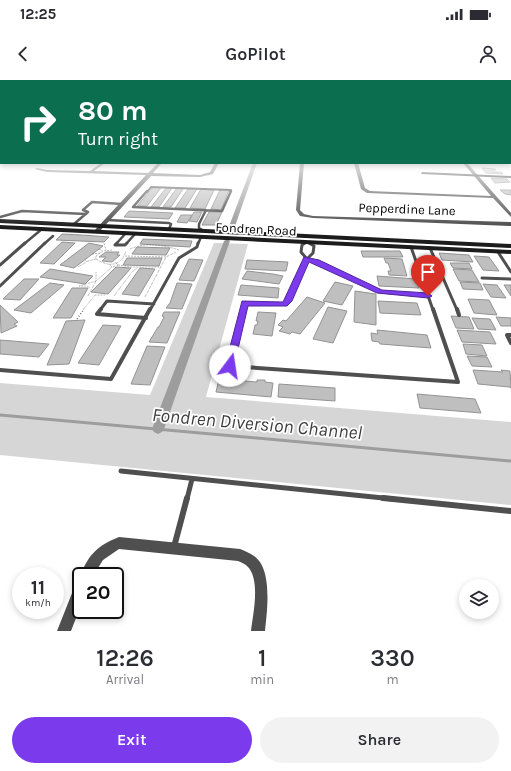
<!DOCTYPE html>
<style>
:root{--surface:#fff;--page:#f2f2f3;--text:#2b2b33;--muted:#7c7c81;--accent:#7c3aed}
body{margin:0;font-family:Karla,sans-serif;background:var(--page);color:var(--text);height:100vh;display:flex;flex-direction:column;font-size:15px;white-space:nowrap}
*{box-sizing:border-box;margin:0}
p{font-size:13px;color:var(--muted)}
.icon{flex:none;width:22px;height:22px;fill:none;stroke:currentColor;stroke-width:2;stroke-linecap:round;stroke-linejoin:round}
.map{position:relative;height:551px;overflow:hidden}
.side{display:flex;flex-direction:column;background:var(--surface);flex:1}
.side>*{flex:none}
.banner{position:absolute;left:0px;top:0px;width:511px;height:84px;box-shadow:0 2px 6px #0003;background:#0b6e4f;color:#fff;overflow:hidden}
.buttons{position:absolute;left:459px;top:499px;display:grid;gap:8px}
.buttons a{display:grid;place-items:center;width:40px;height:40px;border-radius:50%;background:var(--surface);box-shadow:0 2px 6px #0003;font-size:20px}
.speed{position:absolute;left:12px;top:487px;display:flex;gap:8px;font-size:20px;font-weight:700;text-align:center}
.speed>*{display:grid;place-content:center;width:52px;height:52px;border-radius:50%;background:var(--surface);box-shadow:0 2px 6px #0003;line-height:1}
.speed small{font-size:10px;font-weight:400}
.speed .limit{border:2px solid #111;border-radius:6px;background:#fff;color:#111}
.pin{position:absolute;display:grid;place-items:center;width:34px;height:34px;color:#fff;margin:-41px -17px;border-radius:50% 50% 50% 0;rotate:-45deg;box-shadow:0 0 4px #0007}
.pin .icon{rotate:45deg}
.me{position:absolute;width:44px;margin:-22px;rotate:14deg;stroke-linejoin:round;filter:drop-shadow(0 0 3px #0008)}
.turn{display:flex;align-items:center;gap:14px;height:84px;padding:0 12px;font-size:18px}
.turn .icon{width:52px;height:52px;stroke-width:2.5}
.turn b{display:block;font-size:28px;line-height:34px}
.eta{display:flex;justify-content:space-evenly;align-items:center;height:68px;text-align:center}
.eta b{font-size:24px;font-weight:600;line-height:28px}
.button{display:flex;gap:8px;margin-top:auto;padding:8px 12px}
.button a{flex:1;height:46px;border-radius:24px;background:var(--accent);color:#fff;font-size:16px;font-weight:600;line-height:46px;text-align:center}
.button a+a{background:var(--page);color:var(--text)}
.status{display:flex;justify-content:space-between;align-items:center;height:28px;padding:0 20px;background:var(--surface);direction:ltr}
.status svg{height:11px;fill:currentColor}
header{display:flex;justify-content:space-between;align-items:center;height:52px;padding:0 12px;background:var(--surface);font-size:18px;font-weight:600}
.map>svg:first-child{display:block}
</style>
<div class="status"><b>12:25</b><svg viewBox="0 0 49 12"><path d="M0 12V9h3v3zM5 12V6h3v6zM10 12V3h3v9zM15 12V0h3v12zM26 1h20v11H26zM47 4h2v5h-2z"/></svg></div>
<header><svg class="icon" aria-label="back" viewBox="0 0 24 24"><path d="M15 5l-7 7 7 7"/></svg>GoPilot<svg class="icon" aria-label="person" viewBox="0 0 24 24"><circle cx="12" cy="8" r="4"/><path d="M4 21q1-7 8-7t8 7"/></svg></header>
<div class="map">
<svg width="511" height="551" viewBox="0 0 511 551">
<rect width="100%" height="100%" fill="#fff"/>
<path fill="#d6d6d6" d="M214,163l34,1 -42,153 305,25v83l-511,-50v-72l150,12z"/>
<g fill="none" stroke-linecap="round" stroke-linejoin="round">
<path stroke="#9d9d9d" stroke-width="3" d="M0,335l511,46"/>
<path fill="#9d9d9d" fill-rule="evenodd" d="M253,83h4l-23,66 -5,1 -1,-1z
M227,159l3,2 -66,188 -2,3 -4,2 -4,-2 -2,-3 72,-188z"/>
</g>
<path fill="#bfbfbf" stroke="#939393" d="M482,88l13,1 1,1h-4l1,2h8l2,2 -17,-1z
M491,98l16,1 3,3 -15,1z
M153,107l8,1 -14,18h-10z
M166,108h6l-13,19h-8z
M177,108l6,1 -12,18h-8z
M188,109h9l-12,19h-10z
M201,109l13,1 -9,19 -15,-1z
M220,110h9l-8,20 -10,-1z
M500,110h11v5l-6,-1z
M129,131l44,2 -4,6 -45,-2z
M194,132h8l-5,10 -8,-1z
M209,132h13l-6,13h-14z
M181,135h11l-5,8 -10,-1z
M62,154l20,1 27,2 -5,5 -48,-2z
M143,159l49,2 -2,6 -50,-3z
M62,162l13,1 -21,21 -14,-1z
M89,163l14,3 -29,22 -14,-3z
M137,167l33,1 -4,7 -34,-1z
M361,171h39l3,6h-40z
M106,172h13l-2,3h3l-8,7 -10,-1 4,-4h-7z
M439,173l30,2 4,7 -31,-2z
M474,176l15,1 10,14 -16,-1z
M127,178h35l-3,8 -36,-1z
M384,178l18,1 5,17 -18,-1 -1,-4h3l-3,-8h-2z
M189,179l14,1 -9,21 -15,-1z
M247,180l41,2 -2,9 -41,-2z
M450,183h19l3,6 -19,-1z
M116,187l15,1 -23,26 -17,-2z
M140,188l15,1 -16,27 -17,-2z
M50,189l43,7 -8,8 -45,-7z
M453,189l19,1 7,12 -20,-1z
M247,191l26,3 10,2 -4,8 -37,-5z
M377,196l39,3 3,9 -40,-2z
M24,199h15l-19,21 -17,-1z
M335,202l18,4 -11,19 -19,-4z
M460,202l20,1 3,7 -20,-1z
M50,203l14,2 -33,28 -17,-3z
M177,203l15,1 -10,25 -16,-1 4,-5z
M483,204l14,1 9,13 -15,-1z
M241,205l38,3 -1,10 -40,-3z
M504,205h7v11z
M72,208h16l-17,30h-18z
M355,211l21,3v31l-22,-3z
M307,217l18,6 -25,31 -8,-2 -2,2 -11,-3 4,-4 -5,-2 5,-5 3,1z
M468,219l21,1 8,15 -23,-2z
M378,221l39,2 4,12 -41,-2z
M0,225l18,17 -4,2 3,2 -16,7z
M328,227l19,4 -14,32 -20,-4z
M164,232h16l-13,31 -18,-1 9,-15h1l5,-10 -2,-1z
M258,232l18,1 -4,23 -19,-2 2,-9h2l1,-4h-2z
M451,236l18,1 5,12 -18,-1z
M496,237l15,1v8h-10z
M472,238l18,1 6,11 -18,-1z
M85,240l-16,44 -22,1 19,-44z
M103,245l18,1 -22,39 -21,-2z
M377,250l50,5 4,13 -51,-4 -1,-2 -7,-1 -1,-8 7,1z
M457,250l33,2 6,12 -34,-2z
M0,260l49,4 -10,13 -39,-3z
M463,264l19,1 5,11 -21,-2z
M147,266l18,1 -15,38 -19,-1z
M467,276l20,1 5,10 -20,-1z
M473,290l30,2 -2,-2 9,1 1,17 -2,-1 -31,-3z
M219,299l38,3v-2h8v2l8,1 -2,14 -55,-5z
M279,304l56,4v13l-57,-4z
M417,314l58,5 6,14 -61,-5z"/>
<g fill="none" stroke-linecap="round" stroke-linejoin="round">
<path stroke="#717171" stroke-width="1" stroke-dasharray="0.5 1" stroke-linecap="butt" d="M104,163l2,7
M99,169l4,2
M130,169c15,-7 34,-4 49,1
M112,170l-9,1 -7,5v3c12,8 25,8 30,-8
M92,174l8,-1
M125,176l41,1
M85,180l2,2
M118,185l13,2h29
M78,187l10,-6 8,-2
M113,187l5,-2 -3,-3
M90,208l-3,-2h-8l17,-5v-9
M88,216l8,-15 16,-14 -3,-3
M114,216l18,-24 5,-4
M145,217l21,-40 10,-5
M83,230l12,-15h10"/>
<path stroke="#717171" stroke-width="1.5" stroke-dasharray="1 2" stroke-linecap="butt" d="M77,239l7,-10"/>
<path stroke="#4f4f4f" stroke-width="2" d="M147,112l4,-5 80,3 -1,2"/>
<path stroke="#4f4f4f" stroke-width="2.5" d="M147,111l-14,16 89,4 9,-20
M0,137l22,-6 64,3
M107,140l62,3 2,1 -2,5
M74,144l14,-12 -5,-2 9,-8 30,2
M204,151l-5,-3v-4l7,-14
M24,164l18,-15
M44,164l9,-8
M116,164l10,-11
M126,164l9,-10
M198,164l3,-7
M303,164l4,-2 4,2"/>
<path stroke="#4f4f4f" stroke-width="3" d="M117,163l-2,2h10l2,-2
M305,163l-3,2 -1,7 6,7
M411,167l22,63
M430,168l27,62
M498,172l13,20
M307,179l10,2 63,31 48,4
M307,179l6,-6 1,-7 -5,-3
M0,185l25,-22
M482,198l29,1
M0,206l45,-43
M100,230l7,-9 47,3
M150,230l29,-52 18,-11 1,-4
M243,230l2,-7 40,1 3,-3 19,-42"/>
<path stroke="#4f4f4f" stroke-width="4" d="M101,229l-4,5 49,4
M243,229l-13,57 228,16 -25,-73
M457,229l2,6
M511,255h-4l4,8
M0,290l111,9 39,-70"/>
<path stroke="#4f4f4f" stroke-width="5" d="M121,391l272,28
M187,419l5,-20"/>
<path stroke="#4f4f4f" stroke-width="6" d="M383,418l128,13
M174,467l13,-49"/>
<path fill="#4f4f4f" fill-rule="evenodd" d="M510,72h1v3h-1z
M101,83h4l-11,8 54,2 10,-10h4l-9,10 47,2 10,-3 5,-9h4l-6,11 -13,3 -49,-1 -53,57h-4v-2l52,-56 -99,-3 -12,-3 2,-1 10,2 43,1z
M300,83h4l-4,47 4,4 9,2 198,6v4l-198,-8 -13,-2 -4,-6z
M354,83h4l7,25 5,3 121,5 -28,-33h4l44,50v4l-18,-19 -126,-5 -6,-4z
M119,457l121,12c5,2 10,4 14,7 19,13 13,55 11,75h-14c2,-17 10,-52 -4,-65 -2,-2 -6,-4 -9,-5l-119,-12 -16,11 -10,16h-12v3l-1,-3c9,-22 17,-30 39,-39z
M81,501v24l-10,26h-14l19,-48z"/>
<path fill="#1c1c1c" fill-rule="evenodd" d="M422,92l89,4v2l-90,-4z
M0,139l511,25v4l-511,-25z
M0,145l511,25v4l-511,-25z"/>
</g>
<linearGradient id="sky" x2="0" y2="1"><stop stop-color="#8aabca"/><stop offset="0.48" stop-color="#fff"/><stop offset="1" stop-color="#fff" stop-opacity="0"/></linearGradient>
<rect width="511" height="147" fill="url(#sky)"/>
<path fill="#7c3aed" stroke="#51269a" d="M304,177l15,3 63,30 46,3 4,3 -4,2 -51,-5 -68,-31 -17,39 -5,5h-39l-14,60 -4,3 -4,-1 -1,-2 17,-65 41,1z"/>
<g text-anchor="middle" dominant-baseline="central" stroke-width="3.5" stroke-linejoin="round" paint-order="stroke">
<g font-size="13" fill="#000" stroke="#fff">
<text transform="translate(407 129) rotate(2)">Pepperdine Lane</text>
<text transform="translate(256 149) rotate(3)">Fondren Road</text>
</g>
<g font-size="19" font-style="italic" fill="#3e3e3e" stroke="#fff">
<text transform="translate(257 344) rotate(5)">Fondren Diversion Channel</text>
</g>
</g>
</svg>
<div class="buttons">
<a><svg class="icon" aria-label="layers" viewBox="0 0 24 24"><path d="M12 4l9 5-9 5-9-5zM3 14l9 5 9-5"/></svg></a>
</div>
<div class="speed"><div>11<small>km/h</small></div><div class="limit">20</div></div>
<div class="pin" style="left:428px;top:216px;background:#d93025"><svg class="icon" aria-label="arrive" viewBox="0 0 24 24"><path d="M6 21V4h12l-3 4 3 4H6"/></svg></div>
<svg class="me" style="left:230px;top:286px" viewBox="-20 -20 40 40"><circle r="19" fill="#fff"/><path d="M0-13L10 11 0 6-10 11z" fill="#7c3aed"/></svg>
<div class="banner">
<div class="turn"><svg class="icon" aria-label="right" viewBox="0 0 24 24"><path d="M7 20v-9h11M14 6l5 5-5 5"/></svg><div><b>80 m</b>Turn right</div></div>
</div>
</div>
<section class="side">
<div class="eta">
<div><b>12:26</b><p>Arrival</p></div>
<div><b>1</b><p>min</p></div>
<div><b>330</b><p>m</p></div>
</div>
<div class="button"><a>Exit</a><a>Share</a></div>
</section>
